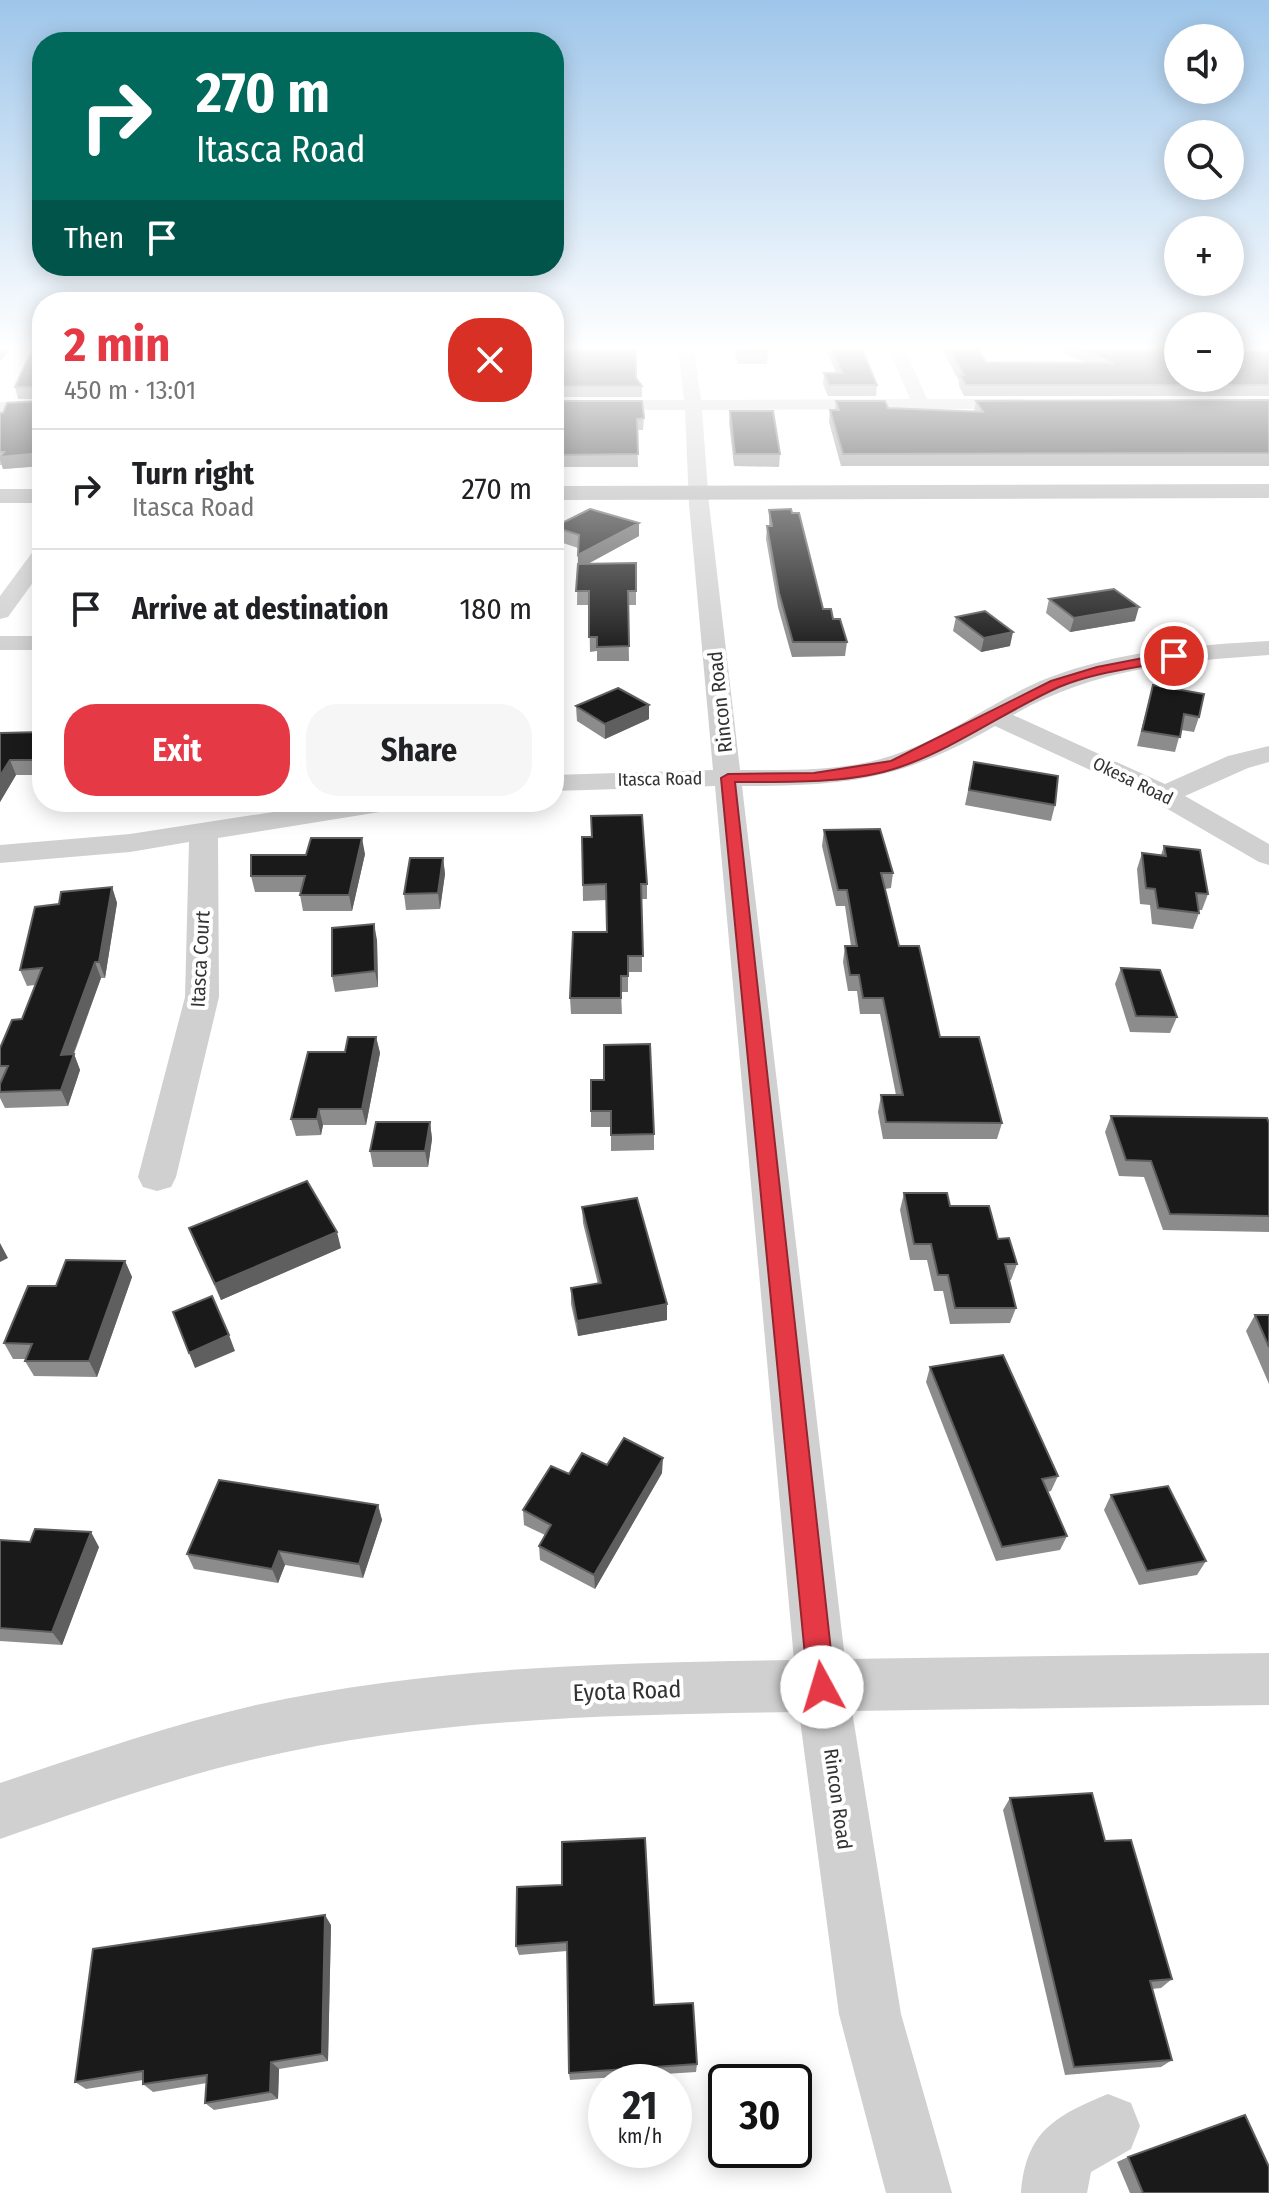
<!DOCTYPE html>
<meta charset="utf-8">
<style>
:root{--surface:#fff;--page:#f6f6f6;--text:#202124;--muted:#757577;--line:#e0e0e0;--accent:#e63946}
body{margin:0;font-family:"Fira Sans Condensed",sans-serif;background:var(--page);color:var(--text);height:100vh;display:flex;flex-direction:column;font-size:30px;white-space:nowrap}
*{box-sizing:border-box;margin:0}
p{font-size:26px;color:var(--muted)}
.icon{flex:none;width:44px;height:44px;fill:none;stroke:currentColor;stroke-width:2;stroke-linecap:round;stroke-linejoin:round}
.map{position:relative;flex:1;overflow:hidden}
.details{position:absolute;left:32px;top:292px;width:532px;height:520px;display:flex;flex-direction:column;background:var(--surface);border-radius:32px;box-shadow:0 4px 20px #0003}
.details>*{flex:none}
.guide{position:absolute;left:32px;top:32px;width:532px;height:244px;border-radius:32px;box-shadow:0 4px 20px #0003;background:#00695c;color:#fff;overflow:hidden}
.fabs{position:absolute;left:1164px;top:24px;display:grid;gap:16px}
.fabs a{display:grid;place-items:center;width:80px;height:80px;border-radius:50%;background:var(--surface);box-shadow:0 4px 20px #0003;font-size:40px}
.speed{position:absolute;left:588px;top:2064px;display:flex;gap:16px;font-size:40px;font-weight:700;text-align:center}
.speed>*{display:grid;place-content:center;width:104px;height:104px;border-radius:50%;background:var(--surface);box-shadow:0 4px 20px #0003;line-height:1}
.speed small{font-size:20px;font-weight:400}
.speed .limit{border:4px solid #111;border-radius:12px;background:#fff;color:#111}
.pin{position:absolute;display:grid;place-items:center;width:68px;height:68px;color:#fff;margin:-34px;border:4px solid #fff;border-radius:50%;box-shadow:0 2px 8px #0007}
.me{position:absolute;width:88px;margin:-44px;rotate:354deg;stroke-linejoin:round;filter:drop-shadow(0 0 6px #0008)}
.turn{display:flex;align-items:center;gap:28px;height:168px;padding:0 32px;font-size:36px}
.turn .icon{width:104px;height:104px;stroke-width:2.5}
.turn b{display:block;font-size:56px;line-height:68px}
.then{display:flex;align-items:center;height:76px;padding:0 32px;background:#0003;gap:16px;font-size:30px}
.round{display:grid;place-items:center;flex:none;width:84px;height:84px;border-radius:32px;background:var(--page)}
.headline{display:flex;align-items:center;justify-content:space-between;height:136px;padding:0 32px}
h1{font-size:48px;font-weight:700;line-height:60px;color:var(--accent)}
.action{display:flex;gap:16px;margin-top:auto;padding:16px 32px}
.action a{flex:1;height:92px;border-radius:32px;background:var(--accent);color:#fff;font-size:32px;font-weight:700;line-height:92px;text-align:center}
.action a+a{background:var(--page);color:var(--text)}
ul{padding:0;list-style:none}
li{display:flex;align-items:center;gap:24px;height:120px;padding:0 32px;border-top:2px solid var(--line)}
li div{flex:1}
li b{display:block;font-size:30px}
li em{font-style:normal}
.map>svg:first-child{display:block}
</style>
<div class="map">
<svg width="1269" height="2193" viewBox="0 0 1269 2193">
<rect width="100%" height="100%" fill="#fff"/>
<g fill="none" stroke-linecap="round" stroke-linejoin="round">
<path fill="#d0d0d0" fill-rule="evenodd" d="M678,349h16l7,51 209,-1 -21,-50h16l22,50h96l9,5 -9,5 -321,1 7,94 31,266c54,0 111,2 162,-18 52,-19 95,-54 146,-74 70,-27 146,-33 221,-37v14c-91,6 -176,14 -256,60l152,69 63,-28 41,-10v16l-21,6 -63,28 84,48v21l-10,-3 -119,-69 -145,-67c-93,54 -148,60 -253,60l103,873 424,-6v52l-417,6 49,303 51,179h-66l-47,-179 -40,-302c-181,3 -366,5 -544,47 -87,20 -171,51 -255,80v-56c84,-28 169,-58 256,-78 176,-39 358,-42 538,-45l-79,-874 -161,5v-16l159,-5 -24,-266 -4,-94h-131v-10h130z
M42,401v10l-42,1v-10z
M42,549v21l-34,47 -8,2v-23l34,-46z
M0,636h42v14h-42z
M338,802h68l-4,6 -10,2 -174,28 1,159 -43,180 -5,10 -14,4 -14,-4 -5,-10 47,-180 4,-155 -59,10 -130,11v-18l130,-11z
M1108,2094l23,9 9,23 -9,23 -40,23 -4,21h-66c5,-62 34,-77 87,-99z"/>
<path fill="#ababab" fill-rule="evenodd" d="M1269,484v14l-715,2v-14z
M0,489h42v14h-42z"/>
</g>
<path fill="#8c8c8c" d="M42,349v117l-39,3 -1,-4h-2v-52l41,-12v-2h-23l-3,-12z
M554,349l82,29 6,8v11h-88z
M733,349h34l1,4 -1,11h-29z
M826,349h36l15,36 -1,11h-48l-5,-12 1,-11h12z
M942,349h36l8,13 100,1 -31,-14h123v29l91,-27v45h-305l-5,-10v-5z
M1269,400v66h-428l-12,-44 1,-12h5l1,-9 52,7 86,4 2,-11z
M554,401l90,17 -1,12h-6l1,37h-84z
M730,411l50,43 -1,13 -45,-1 -5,-43z
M769,510l54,99 10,10 14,23 -2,14 -53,1 -14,-50 -12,-68 1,-13h2z
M639,523v13l-51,28 48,-1v42h-8l1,56h-32v-10l-7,1 -1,-47h-12l1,-57 -24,-8v-13z
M1049,599l86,22 -65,11 -24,-19z
M956,617l54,29 -29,6 -28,-21z
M1153,685l46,32 -5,15 -13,-2 -6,22 -38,-6z
M576,706l73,13 -44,20 -28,-18z
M42,732v43h-26l-16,27v-69z
M974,762l81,43 -4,16 -86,-16z
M824,830l69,43 -2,15 -6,1 14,57 41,91 62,86 -5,16h-114l-5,-27 3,-17h15l-16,-81h-20l-3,-23h-9l-5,-29 2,-16h6l-6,-40h-9l-14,-60z
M582,837l65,47v15h-5v73h-14v20h-7l1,22h-51l-1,-16 37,-66v-32l-24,1z
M1164,846l44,48 -6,16h-4l1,3 -6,16 -41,-5 -2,-19 -10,-1 -3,-35 5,-16 19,2z
M365,854l-13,57h-49l-3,-16 1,-3h-46l-4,-16z
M443,858l2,16 -5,35 -34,1 -2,-16z
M112,887l5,16 -12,75h-4l-27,76 6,16 -12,36 -63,2 -5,-10v-50l22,-29 13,-34 -8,1 -7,-16 39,-66z
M377,940l1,47 -43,5 -3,-16z
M1121,968l56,49 -7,16 -40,-1 -15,-48z
M376,1037l4,16 -14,72h-43l-2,10 -25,1 -5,-17 54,-67z
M591,1080l63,54v16l-43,1v-24h-20z
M1111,1116l158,7v109l-106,-2 -19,-53 -25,-1 -14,-44z
M430,1122l2,17 -4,28h-55l-3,-16z
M904,1193l46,13 48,33 19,25 -6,16h-2l7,28 -6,15 -60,1 -7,-33h-9l-7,-31h-17l-10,-50z
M582,1207l85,97v16l-89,16 -7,-32v-16l27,-4 -15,-61z
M189,1228l152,20 -120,52 -26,-56z
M125,1261l7,16 -35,100 -63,-1 -9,-15 1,-2h-13l-9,-16 52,-57z
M1255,1315h14v69l-23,-53z
M930,1367l128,109 -7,15 -4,1 20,44 -7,14 -64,11 -70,-179z
M607,1465l55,8 -67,116 -55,-29 -1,-14 6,-11 -21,-10 -1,-15 46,-36z
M1111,1495l95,66 -9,14 -58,10 -35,-75z
M378,1505l4,15 -19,58 -78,-13 -7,18 -84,-14 -7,-15z
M0,1540l99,7 -37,98 -62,-4z
M1010,1798l95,43 67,138 -11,9 -9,1 20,71 -11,7 -96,8 -62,-265z
M517,1887l137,118 43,59 -1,8 -126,8 -1,-7 -2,-122 -48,4 -3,-9z
M331,1925l-3,136 -49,8 -1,30 -64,11 -9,-7 2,-20 -54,9 -10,-8v-4l-57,9 -11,-7z
M1128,2157l141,36h-139l-13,-31z"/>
<path fill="#5f5f5f" d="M0,349h12l-12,12z
M42,453v13l-39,3 -3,-10v-2z
M639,523v13l-61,33v-14z
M1139,607l-4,14 -65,11 4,-14z
M1013,632l-3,14 -29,6 3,-14z
M649,705v14l-44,20v-15z
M10,760l6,15 -16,27v-26z
M362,838l3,16 -13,57 -3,-16z
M443,858l2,16 -5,35 -2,-16z
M112,887l5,16 -12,75 -6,-16z
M374,924l3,16 1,47 -3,-16z
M95,962l6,16 -34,93 -6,-16z
M376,1037l4,16 -14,72 -4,-16z
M74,1054l6,16 -12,36 -7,-16z
M319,1109l4,16 -2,10 -4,-16z
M430,1122l2,17 -4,28 -3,-16z
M337,1232l4,16 -120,52 -6,-16z
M0,1243l8,15 -8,4z
M125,1261l7,16 -35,100 -8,-16z
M667,1304v16l-89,16 -1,-15z
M229,1335l6,16 -40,17 -6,-15z
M663,1458l-1,15 -67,116 -1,-14z
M378,1505l4,15 -19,58 -4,-14z
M91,1532l8,15 -37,98 -10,-13z
M279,1551l6,14 -7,18 -6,-14z
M325,1915l6,10 -3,136 -6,-7z
M271,2062l8,7 -1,30 -8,-7z"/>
<path fill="#1a1a1a" stroke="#5f5f5f" stroke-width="2" d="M32,349h10v104l-42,4 4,-5h-4v-39h3l4,-10 34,-2v-14h-26z
M554,349h82v29l6,8h-88z
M737,349h30l1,4h-30z
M832,349h30l15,36h-48l-5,-12h18z
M949,349h29l8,13 128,1 -32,-14h96v29h52v-27h39v34h-303l-6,-10h4z
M1269,400v53l-426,1 -13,-44h9l-3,-9h49l3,7 95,4 -7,-11z
M554,401h88l2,17 -7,1 1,35 -84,1z
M730,411h43l7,43h-45z
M590,509l49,14 -61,32 1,-20 -25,-8z
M791,509l1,4h7l24,96h8l2,10h7l7,23h-54l-14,-49 -12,-67h5l-3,-16z
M636,563v28h-8l1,55 -32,1v-10h-8v-46h-13l2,-27z
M1114,589l25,18 -65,11 -25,-19z
M985,611l28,21 -29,6 -28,-21z
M1153,685l51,9 -5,23 -15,-3 -4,23 -38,-6z
M618,688l31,17 -44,19 -29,-18z
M42,732v28h-32l-10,16v-43z
M974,762l84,14 -3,29 -86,-15z
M642,815l5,69h-6l2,72h-15v20h-7v22h-51l3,-66h34l-1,-48 -23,1 -1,-48h10l-1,-21z
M880,829l13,44h-12l18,73h20l21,91h39l23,86 -116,-1 -5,-27h22l-20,-97h-20l-4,-23h-9l-5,-29h12l-10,-56h-9l-14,-60z
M311,838h51l-13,57h-49l5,-19h-54v-21h55z
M1164,846l36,4 8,44 -12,-1 3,20 -41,-5 -3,-19 -9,-1 -4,-35 24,3z
M410,858h33l-5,35 -34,1z
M112,887l-13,75h-4l-34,93 13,-1 -13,36 -61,2v-8l8,-18h-8v-18l12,-28 10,-1 20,-51 -22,2 15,-63 24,-3 2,-12z
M374,924l1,47 -43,5v-48z
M1121,968l39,2 17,47 -41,-1z
M348,1037h28l-14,72h-43l-2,10h-26l17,-67h37z
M650,1044l4,90 -43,1v-24h-20v-31h13v-35z
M1111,1116l156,2 2,5v93l-99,-2 -19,-53 -25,-1z
M376,1122h54l-5,29h-55z
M307,1181l30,51 -122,52 -26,-56z
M904,1193h43l3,13h39l9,33 11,-1 8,26h-12l11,44h-61l-7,-33h-10l-7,-31h-17z
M637,1198l30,106 -90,17 -6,-33 30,-5 -19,-76z
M66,1260l59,1 -36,100h-64l7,-17 -28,-1 24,-57h28z
M212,1296l17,39 -40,18 -16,-41z
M1255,1315h14v32z
M1003,1355l55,121 -16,3 25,57 -65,11 -72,-180z
M624,1438l39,20 -69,117 -55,-29 12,-21 -28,-15 28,-44 18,8 13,-21 25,12z
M219,1480l159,25 -19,59 -80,-13 -7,18 -85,-15z
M1168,1486l38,75 -59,10 -36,-76z
M35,1529l56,3 -39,100 -52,-4v-88l30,2z
M1092,1793l13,48 26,-1 41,139 -22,2 22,79 -98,7 -64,-269z
M645,1838l9,167 39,-2 4,61 -128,9 -2,-131 -51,4 1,-59 45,-2v-43z
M325,1915l-3,139 -51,8 -1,30 -65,11 2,-28 -64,9v-13l-68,11 18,-133z
M1245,2115l24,52v26h-126l-15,-36z"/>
<linearGradient id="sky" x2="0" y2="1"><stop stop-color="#9ec6ea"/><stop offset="0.53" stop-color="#fff"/><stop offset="1" stop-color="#fff" stop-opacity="0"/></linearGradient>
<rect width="1269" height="656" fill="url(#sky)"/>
<path fill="#e63946" stroke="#96252e" stroke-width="2" d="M1174,652l4,1v6c-39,9 -81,12 -119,28 -54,24 -103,61 -159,80 -49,17 -114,15 -165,15l100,905 -4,9 -9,4 -10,-4 -4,-9 -87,-909 7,-4 86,-1 77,-12 160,-80 46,-14z"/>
<g text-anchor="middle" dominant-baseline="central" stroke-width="8" stroke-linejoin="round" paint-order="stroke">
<g font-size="18" fill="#333" stroke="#fff">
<text transform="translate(660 779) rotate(-1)">Itasca Road</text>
<text transform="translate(1133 781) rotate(26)">Okesa Road</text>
</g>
<g font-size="20" fill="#333" stroke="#fff">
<text transform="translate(720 702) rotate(-96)">Rincon Road</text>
<text transform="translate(200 959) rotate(-87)">Itasca Court</text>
<text transform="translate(838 1799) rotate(82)">Rincon Road</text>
</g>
<g font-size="24" fill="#333" stroke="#fff">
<text transform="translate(627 1691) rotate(-2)">Eyota Road</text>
</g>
</g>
</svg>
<div class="fabs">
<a><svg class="icon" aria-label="sound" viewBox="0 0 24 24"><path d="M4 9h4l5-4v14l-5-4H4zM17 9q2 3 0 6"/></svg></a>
<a><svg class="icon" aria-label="search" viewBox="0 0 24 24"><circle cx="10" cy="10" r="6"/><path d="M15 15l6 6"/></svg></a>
<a>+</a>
<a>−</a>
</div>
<div class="speed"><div>21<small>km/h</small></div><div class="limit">30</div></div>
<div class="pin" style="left:1174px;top:656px;background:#d93025"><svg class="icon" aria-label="arrive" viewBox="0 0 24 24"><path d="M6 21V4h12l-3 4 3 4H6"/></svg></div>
<svg class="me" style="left:822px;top:1687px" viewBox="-20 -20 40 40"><circle r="19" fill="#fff"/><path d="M0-13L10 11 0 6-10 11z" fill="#e63946"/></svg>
<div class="guide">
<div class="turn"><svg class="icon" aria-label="right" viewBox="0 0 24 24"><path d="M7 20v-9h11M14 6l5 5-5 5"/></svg><div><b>270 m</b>Itasca Road</div></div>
<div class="then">Then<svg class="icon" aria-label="arrive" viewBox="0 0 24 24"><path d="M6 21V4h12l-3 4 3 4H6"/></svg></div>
</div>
<section class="details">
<div class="headline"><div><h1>2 min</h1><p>450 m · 13:01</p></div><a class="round" style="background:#d93025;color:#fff"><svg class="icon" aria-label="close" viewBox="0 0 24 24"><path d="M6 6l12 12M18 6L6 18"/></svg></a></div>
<ul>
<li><svg class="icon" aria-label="right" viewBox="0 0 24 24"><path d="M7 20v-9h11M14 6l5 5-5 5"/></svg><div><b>Turn right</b><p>Itasca Road</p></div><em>270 m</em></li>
<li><svg class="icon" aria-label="arrive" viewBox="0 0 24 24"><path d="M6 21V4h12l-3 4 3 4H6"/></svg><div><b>Arrive at destination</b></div><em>180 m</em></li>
</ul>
<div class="action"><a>Exit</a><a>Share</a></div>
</section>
</div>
